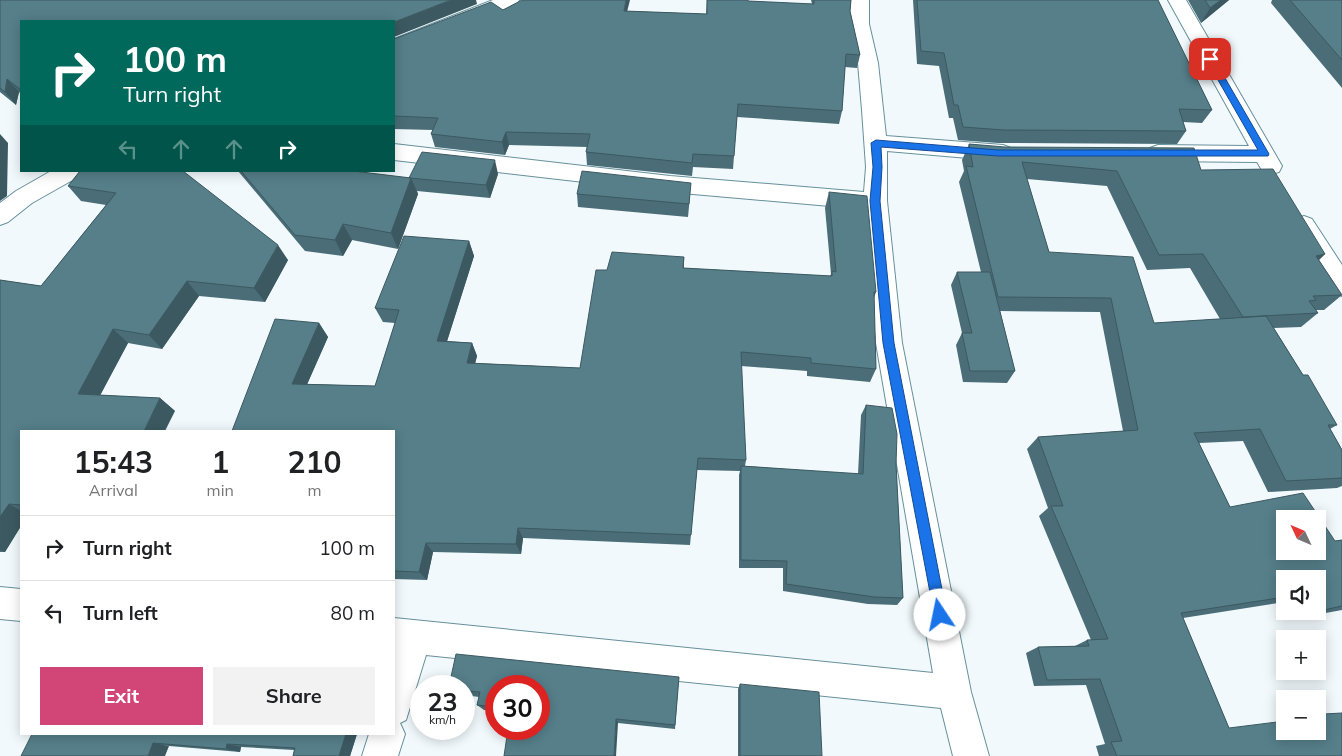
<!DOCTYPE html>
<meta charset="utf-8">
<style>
:root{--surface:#fff;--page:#f2f2f2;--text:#202124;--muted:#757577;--line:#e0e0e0;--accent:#d14577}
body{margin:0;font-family:Mulish,sans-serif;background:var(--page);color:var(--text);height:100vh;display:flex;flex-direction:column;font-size:19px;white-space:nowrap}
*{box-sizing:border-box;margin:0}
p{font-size:16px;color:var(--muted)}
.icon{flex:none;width:28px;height:28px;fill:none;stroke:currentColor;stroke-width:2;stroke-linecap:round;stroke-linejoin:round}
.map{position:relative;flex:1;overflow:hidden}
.side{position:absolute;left:20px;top:430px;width:375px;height:305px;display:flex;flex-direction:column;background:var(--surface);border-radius:0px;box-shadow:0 2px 12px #0003}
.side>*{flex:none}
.guide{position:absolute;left:20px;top:20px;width:375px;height:152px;border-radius:0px;box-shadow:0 2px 12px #0003;background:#00695c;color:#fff;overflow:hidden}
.needle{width:32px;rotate:314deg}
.tools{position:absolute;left:1276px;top:510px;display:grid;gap:10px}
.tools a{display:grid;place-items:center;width:50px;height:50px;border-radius:0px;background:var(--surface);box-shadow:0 2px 12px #0003;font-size:25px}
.speed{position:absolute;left:410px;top:675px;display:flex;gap:10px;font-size:25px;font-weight:700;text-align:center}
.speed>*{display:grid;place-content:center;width:65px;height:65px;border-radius:50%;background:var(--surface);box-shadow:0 2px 12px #0003;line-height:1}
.speed small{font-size:12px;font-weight:400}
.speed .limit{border:8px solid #d22;background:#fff;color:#111}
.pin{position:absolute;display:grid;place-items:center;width:42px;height:42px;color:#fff;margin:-21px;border-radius:10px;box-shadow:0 2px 8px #0006}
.me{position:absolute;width:55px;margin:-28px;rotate:349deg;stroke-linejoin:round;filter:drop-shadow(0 0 4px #0008)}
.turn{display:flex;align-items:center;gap:18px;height:105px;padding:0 20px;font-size:22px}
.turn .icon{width:65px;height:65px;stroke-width:2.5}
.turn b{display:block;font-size:35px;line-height:42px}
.lanes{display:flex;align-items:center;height:48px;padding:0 20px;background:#0003;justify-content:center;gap:25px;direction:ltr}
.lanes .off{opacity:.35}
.eta{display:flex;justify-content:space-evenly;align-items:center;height:85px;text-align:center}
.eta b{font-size:30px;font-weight:700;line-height:35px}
.cta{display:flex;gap:10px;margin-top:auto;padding:10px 20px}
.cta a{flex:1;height:58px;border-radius:0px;background:var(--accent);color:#fff;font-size:20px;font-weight:700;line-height:58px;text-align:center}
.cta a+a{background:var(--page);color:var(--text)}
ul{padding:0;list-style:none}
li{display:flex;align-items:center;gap:15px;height:65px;padding:0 20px;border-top:1px solid var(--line)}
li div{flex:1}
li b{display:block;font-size:19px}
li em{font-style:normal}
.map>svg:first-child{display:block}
</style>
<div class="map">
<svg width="1342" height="756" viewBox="0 0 1342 756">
<rect width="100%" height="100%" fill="#f1f9fc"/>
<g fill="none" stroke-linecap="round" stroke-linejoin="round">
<defs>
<path id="street" d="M493,0h26l-2,4 -123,48v-13z
M851,0h18v24l9,39 8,73 117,9 8,3 3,5 -3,5 -8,3 -116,-10v50l15,142 69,349 18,64h-36l-12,-48 -515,-53 -20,65 -6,3 5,11 -7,22h-36l7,-22h25v-116l539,55 -57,-330 -12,-134 -194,-17 -276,-32v-16l276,32 194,16 2,-25 -4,-57 -4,-47 -9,-39z
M1168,0h18l96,166 -3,6 -8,2 -8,-2 -6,-10 -99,-1 -8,-3 -3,-5 3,-5 8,-3 91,1z
M51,171h30l-3,6 -46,26 -24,19 -8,3v-22l16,-12z
M1304,216l8,3 30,46v31l-9,-3 -41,-68 4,-6z
M0,587l21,2v32l-21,-2z"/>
</defs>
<use href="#street" stroke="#66909b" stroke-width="2"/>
<use href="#street" fill="#fff" fill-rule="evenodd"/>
</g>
<path fill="#4a6d77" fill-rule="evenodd" d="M0,0l477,4 -456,17v73l-2,-2 -3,13 -16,-13z
M707,0l41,1 64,3 -1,-4h40l-1,11 10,44 -3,13 -12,-1 -3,44 -3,13 -102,-7 -4,52 -40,-2 -1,9 -105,-11 -1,-13 1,-5 -78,-2 -4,10 -70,-8 -4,-13 2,-4 -39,-1v-90l109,-29 124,1 79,3z
M913,0h245l54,110 -10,13 -19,-1 3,9 -9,13 -179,-1 -40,-3 -5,-22h-4l-10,-52 -22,-2z
M1188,0h41l-28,23z
M1272,0h70v88l-71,-85z
M969,144l232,26 124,84 -6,6 23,35 -18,15h-8l2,3 -17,14 -27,1 29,47 34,50 -7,4 12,21v36l-5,2 -69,4 -25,-51 -44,2 31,64 105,34 7,-1v70l-44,8 -4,-7h24v-32h-33v23l-102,16 46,110 89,3v-15l6,-2 18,42h-243l-3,-10 9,-2 -19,-59 -52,1 -8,-33 12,-6 37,-1 12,-6h4l-52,-124 9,-8 -21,-59 11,-12 85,-6 -23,-119 -100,-1 15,60 -8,12 -44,-1 -7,-37 6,-12 -11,-48 6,-13h24l-22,-90 5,-11 -2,-11zM1027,179l80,7 40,84 43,-2 30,51 -66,4 -105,-71z
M80,171l208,89 -23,42 -66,-6 -37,53 -34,-6 -28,52 60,3 15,13 -154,20v95l-16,26h-5v-272l41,6 65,-81 -25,-4 -13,-15z
M238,171h115l56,7 89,-4 -8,24 -73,-7 1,3 -20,55 -46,-9 -9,16 -38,-5z
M829,192l47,100 -2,6 2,71 -6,13 -63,-6v-5l-66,-5 5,94 -1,6 113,8 3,-59 5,-10 30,59 7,134 -6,7 -29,-1 -85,-13v-23h-44v-93l1,-4 -43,-1 -7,75 -167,-7 -2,16 -88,-2 -6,28 -33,-1v-148h-162l87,-108 9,14 -21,47 68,2 20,-63 -12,-1 -8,-14 94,-67 5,15 -27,85 25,2 5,13 -2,7 105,5 27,-98 77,-13v11l146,8 1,-2 -6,-66z
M577,194l113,2 -2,21 -110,-10z
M679,677l-4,52 -57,-6 -79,6 -43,-43v25l-12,-1 -7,-5 2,-8 -15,-2v-9z
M740,684l82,72h-84v-67z
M32,734h325l-7,22h-57l1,-6 -53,-3 -1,5 -71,-6z"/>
<path fill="#3c5961" d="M451,0h25l1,4 -83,33v-15z
M626,0h4l-6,24v-13z
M1221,0h8l-28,23 9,-15z
M7,79l12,13 -3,13 -11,-13z
M506,132l3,13 -4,10 -3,-13z
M0,134l8,9 -1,53 -7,5z
M495,160l3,14 -8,24 -4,-13z
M411,178l7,16 -20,55 -7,-16z
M343,224l9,16 -9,16 -8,-16z
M469,241l5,15 -31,98 -6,-13z
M278,245l10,15 -23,42 -11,-14z
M1325,254l-16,15 7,-13z
M187,281l12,15 -37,53 -13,-14z
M319,323l9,14 -26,59 -10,-12z
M113,329l15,14 -34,64 -16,-13z
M472,343l5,13 -5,20 -5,-13z
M160,398l15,13 -10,20h-21z
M9,504l12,7v15l-16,26 -5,-2v-33z
M518,528l5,10 -2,16 -5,-10z
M426,543l7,9 -6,28 -8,-8z
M616,719l2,4 -2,33h-2z
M346,734h11l-7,22h-11z
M153,743l16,3 -4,10h-17z
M227,744l14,3 -1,5 -14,-3z"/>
<path fill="#567f8a" stroke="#3c5961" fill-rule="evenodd" d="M0,0h451l-57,22v-1h-373v69l-14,-11 -2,13 -5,-4z
M522,0h104l-2,11 83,3v-14h41v1l66,3v-4h37l-1,11 10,44 -14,-1 -4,57 -104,-7 -4,52 -41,-2 -1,9 -106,-11 4,-18 -84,-2 -4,10 -71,-8 7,-16 -44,-2v-77l97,-37 12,8z
M917,0h241l54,110 -33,-1 7,22 -182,-1 -41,-3 -5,-22h-4l-10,-52 -23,-2z
M1205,0h16l-11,8z
M1290,0h52v60z
M969,144l36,3 189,1 7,22 72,-1 52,85 -9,2 26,39 -29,1 3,4 -7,1 9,12 -75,4 -40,-63 -44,1 -42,-84 -95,-9 27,90 84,5 21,66 112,-7 37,59h5l29,50h-9l14,25v28l-56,3 -26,-52 -66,4 36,74 73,-14 32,48 7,-1v66l-23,5 -1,-3v-29h-33v18l-104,16 48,115 56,-7v10h33v-14l7,-1 -1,-2 18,-1v43h-225l-6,-14 11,-1 -22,-62 -53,1 -9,-33 51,-1 -2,-6 21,-1 -57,-133h12l-25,-69 100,-7 -27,-132 -113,-1 -32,-131 7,1zM1285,519h33v32h-33z
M422,152l73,8 -9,25 -77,-7z
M80,171h103l95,74 -24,43 -67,-7 -38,54 -36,-6 -35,65 82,4 -16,33h-123v74l-12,-1 -9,13v-237l41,6 75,-93 -48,-7z
M241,171h112l58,7 -20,55 -48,-9 -8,16 -40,-5z
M582,171l109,12 -2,21 -112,-10z
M829,192l38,4 9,96h-2l2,77 -65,-6v-5l-70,-6 5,108 -48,-2 -7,77 -173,-7 -2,16 -90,-1 -7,29 -25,-1v-140h-162l43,-112 44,4 -27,61 83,2 24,-76 -24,-2 29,-72 65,5 -32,100 35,2 -5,20 113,5 16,-98h11l5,-18 72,5 -1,11 149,8v-5l4,1z
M957,272h33l25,99h-45l-8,-38h10z
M866,405l26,3 5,26 -1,30 7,134 -29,-1 -88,-13 1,-23 -46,-1v-94l122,8z
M456,654l223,23 -4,48 -59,-6 -2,37h-110l4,-27h31v-43h-43v21l-19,-2 3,-13 -16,-1v-5h-15z
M740,684l79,8 3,64h-82z
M32,734h314l-7,22h-46l2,-8 -68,-4 -1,5 -73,-6 -5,13h-127z"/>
<path fill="#1a73e8" stroke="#114b97" d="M1210,56l4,3 55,95 -1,2h-270l-117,-9 1,20 -2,34 14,142 53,272 -2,4 -5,2 -5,-2 -52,-276 -13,-142 3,-34 -2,-24 5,-3 122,10h260l-52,-91z"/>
</svg>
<div class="tools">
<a><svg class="needle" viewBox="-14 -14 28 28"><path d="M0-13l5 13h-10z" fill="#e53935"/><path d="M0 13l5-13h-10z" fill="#757577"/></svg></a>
<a><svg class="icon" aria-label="sound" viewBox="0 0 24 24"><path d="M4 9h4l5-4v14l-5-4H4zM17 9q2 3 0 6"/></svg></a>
<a>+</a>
<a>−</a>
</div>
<div class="speed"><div>23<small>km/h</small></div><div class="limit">30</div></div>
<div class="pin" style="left:1210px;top:59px;background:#d93025"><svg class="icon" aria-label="arrive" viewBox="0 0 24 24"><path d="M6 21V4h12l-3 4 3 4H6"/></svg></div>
<svg class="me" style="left:940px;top:615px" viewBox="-20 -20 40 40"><circle r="19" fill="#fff"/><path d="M0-13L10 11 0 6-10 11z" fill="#1a73e8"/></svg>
<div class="guide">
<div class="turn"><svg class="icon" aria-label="right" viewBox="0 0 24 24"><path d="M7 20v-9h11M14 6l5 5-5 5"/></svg><div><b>100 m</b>Turn right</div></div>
<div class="lanes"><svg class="icon off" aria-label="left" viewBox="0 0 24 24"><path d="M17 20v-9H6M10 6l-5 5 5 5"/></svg><svg class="icon off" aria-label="ahead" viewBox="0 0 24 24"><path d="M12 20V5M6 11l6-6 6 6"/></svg><svg class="icon off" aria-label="ahead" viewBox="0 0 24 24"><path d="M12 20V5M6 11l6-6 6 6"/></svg><svg class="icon" aria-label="right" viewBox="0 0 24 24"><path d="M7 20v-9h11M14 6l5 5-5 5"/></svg></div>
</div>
<section class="side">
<div class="eta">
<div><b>15:43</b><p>Arrival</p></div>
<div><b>1</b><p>min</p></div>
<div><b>210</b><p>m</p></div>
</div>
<ul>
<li><svg class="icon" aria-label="right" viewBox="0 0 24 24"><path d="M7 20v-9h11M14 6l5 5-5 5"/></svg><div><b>Turn right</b></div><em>100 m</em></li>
<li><svg class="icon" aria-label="left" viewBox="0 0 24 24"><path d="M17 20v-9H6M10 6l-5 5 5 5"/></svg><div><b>Turn left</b></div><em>80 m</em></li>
</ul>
<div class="cta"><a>Exit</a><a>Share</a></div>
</section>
</div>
